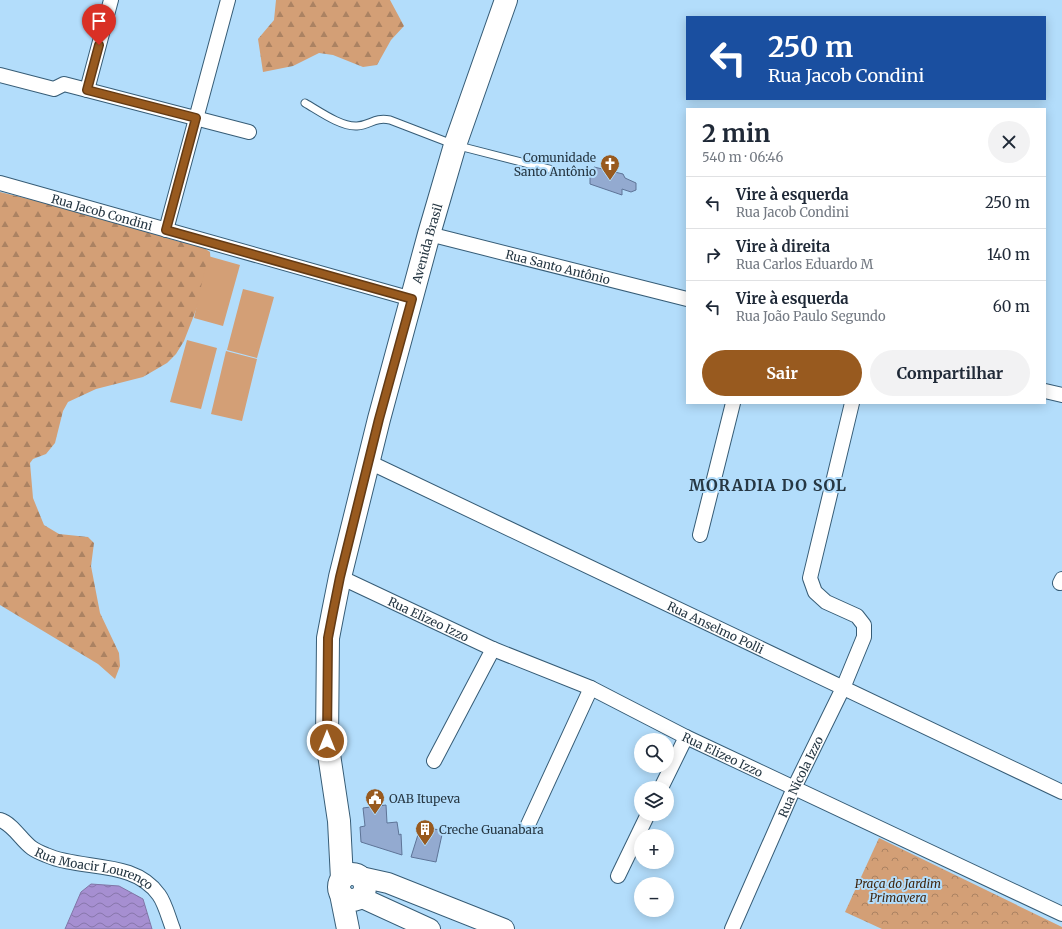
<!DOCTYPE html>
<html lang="pt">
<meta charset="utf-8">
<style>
:root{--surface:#fff;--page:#f2f2f3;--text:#1f2937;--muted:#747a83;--line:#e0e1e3;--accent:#985a1f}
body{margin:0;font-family:Merriweather,serif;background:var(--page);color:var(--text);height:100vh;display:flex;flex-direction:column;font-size:15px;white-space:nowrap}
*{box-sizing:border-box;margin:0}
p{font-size:13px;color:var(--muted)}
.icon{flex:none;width:22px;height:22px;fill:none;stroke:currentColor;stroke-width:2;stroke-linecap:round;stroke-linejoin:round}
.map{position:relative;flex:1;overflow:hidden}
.drawer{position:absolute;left:686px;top:108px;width:360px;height:296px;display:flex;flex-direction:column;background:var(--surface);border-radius:0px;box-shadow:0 2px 10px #0003}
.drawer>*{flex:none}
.top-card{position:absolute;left:686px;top:16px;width:360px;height:84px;border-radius:0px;box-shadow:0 2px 10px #0003;background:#1a4fa0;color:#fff;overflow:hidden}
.tools{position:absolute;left:634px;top:733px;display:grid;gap:8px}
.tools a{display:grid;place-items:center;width:40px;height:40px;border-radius:50%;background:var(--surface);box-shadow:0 2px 10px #0003;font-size:20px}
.pin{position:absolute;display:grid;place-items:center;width:34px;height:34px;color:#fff;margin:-41px -17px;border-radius:50% 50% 50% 0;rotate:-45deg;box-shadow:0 0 4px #0007}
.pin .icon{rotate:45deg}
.me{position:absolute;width:44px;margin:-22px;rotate:0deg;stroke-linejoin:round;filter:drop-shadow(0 0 3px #0008)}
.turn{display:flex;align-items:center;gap:14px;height:84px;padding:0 16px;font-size:18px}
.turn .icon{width:52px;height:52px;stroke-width:2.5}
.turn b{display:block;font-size:28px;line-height:34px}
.round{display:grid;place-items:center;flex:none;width:42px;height:42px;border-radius:21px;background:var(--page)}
.head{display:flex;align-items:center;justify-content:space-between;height:68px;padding:0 16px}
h1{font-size:24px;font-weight:700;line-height:30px}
.primary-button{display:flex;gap:8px;margin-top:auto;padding:8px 16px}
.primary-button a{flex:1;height:46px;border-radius:24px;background:var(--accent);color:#fff;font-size:16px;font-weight:700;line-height:46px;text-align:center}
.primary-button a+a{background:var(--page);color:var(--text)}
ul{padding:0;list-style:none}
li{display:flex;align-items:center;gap:12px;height:52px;padding:0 16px;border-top:1px solid var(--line)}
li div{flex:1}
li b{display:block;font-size:15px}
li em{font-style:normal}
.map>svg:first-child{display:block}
</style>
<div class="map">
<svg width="1062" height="929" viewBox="0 0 1062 929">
<defs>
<pattern id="forest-firs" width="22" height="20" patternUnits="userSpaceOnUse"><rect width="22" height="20" fill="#d39f76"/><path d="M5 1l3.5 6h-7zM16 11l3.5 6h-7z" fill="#ab8262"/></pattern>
<pattern id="park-crowns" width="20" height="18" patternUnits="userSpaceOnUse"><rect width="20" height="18" fill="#d39f76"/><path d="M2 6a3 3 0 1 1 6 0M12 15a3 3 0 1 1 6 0" fill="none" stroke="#ab8262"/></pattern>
<pattern id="water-waves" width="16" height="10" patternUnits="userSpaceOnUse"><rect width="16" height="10" fill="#a68fd1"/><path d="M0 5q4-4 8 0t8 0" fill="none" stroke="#8776ab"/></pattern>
</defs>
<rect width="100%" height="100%" fill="#b3ddfb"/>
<path fill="url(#forest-firs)" d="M276,0h114l14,26 -13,14 -14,25 -14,2 -30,-12 -14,-2 -26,13 -30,6 -5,-33 16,-19z
M0,192l78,19 99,30 24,5 9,6 1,15 -8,25 -19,49 -8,13 -9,9 -24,14 -47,12 -28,13 -5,9 -8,32 -9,11 -13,5 -3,4 3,35 11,27 15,9 29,3 6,6 -3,23 9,47 19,40 1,13 -5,13 -17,-15 -98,-59z"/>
<path fill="url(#park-crowns)" d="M879,838l183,89v2h-180l-37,-17z"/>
<path fill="#d39f76" d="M208,256l32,9 -17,61 -29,-8z
M243,289l31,8 -17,61 -30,-8z
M187,340l30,8 -16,61 -31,-7z
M226,351l31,8 -15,62 -31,-7z"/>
<path fill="url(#water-waves)" stroke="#8075a6" d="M91,884l28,2 24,13 9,30h-87l16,-37z"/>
<path fill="#93aad0" stroke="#5e7497" d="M594,167l29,7 2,4 11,5v7l-5,2 -9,-3v6l-32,-11v-6l-2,-5 4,-2z
M386,805l1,18 10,-1 2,13 2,-1 1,21 -41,-13 -1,-15 5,-1 -2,-18z
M421,825l11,4 11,1 -7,32 -25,-5z"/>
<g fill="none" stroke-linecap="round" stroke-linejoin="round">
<defs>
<path id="lane" d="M305,103c14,8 36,24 52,23 14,-1 17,-9 33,-6l65,25 98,25"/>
<g id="street">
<path d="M0,75l54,14 10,-5 185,48"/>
<path d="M87,90l24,-90"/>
<path id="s1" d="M0,183l412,116"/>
<path d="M166,230l62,-230"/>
<path id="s2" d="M429,234l258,65"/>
<path d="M1045,391l17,4"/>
<path id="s3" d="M369,462l693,330"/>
<path d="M700,535l33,-132"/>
<path id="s4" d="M340,577l153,72 98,39 95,49 376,177"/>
<path d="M1060,583l2,-4"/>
<path d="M434,761l59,-112"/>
<path d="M661,788l25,-51"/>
<path id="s5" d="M0,820c13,4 21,20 32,28 4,3 9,5 14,7 36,16 88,4 113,40 6,8 10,24 14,34"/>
<path d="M527,827l64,-139"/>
<path d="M618,876l30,-62"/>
<path id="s6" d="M732,929l62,-141 49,-100 21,-51v-12l-7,-9 -31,-14 -11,-10 -5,-14 42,-175"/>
</g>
<path id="secondary" d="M361,877l27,6 116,46
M360,897l70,32"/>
<g id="primary">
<circle cx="352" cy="887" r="13"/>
<path id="s7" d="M342,879l-3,-58 -12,-80 1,-103 5,-26 7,-35 39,-158 50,-185 26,-89 51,-145"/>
<path d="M341,894l7,35"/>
</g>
</defs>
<use href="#lane" stroke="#365c76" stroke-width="9"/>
<use href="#street" stroke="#365c76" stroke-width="16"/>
<use href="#secondary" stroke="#365c76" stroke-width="22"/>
<use href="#primary" stroke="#365c76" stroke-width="24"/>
<use href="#lane" stroke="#fff" stroke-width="7"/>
<use href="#street" stroke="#fff" stroke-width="14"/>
<use href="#secondary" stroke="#fff" stroke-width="20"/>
<use href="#primary" stroke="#fff" stroke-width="22"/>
</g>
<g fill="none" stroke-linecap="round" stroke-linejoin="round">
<defs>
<path id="route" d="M99,45l-12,45 109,28 -30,112 246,69 -33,120 -39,158 -7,35 -5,26 -1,103"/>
</defs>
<use href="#route" stroke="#633a14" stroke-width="10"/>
<use href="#route" stroke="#985a1f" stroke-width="7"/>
</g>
<defs>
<symbol id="church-pin" viewBox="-11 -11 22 30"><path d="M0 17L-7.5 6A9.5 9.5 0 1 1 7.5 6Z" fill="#985a1f" stroke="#b3ddfb"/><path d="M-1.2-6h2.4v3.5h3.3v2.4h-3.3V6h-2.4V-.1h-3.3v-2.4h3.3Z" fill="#fff"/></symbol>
<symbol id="civic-pin" viewBox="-11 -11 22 30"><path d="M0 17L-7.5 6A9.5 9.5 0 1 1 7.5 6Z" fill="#985a1f" stroke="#b3ddfb"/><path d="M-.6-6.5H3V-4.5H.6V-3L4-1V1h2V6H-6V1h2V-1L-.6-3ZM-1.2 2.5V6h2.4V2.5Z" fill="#fff"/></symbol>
<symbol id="building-pin" viewBox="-11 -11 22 30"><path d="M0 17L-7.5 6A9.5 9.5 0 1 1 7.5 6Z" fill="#985a1f" stroke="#b3ddfb"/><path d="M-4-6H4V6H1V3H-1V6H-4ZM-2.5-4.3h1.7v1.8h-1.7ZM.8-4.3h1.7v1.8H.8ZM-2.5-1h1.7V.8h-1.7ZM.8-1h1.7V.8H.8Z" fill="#fff"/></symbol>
</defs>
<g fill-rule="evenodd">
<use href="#church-pin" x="599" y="153" width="22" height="30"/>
<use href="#civic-pin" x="364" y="787" width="22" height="30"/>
<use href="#building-pin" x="414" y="818" width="22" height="30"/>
</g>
<g text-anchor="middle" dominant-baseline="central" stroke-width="4" stroke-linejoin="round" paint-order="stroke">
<g font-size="12" fill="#263743" stroke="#b3ddfb" text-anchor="start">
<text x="596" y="157" text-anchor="end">Comunidade<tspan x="596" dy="14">Santo Antônio</tspan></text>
<text x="389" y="798">OAB Itupeva</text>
<text x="439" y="829">Creche Guanabara</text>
</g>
<g font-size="12" fill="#263743" stroke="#b3ddfb">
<text stroke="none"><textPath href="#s1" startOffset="106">Rua Jacob Condini</textPath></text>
<text stroke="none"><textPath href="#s7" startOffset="649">Avenida Brasil</textPath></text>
<text stroke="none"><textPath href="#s2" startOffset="133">Rua Santo Antônio</textPath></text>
<text stroke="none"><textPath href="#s4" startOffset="98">Rua Elizeo Izzo</textPath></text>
<text stroke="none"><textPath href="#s3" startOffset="384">Rua Anselmo Polli</textPath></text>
<text stroke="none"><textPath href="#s4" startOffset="422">Rua Elizeo Izzo</textPath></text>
<text stroke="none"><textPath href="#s6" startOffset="167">Rua Nicola Izzo</textPath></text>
<text stroke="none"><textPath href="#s5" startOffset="109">Rua Moacir Lourenço</textPath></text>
</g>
<g font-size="12" font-style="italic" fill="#402710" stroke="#b3ddfb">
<text x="898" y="883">Praça do Jardim<tspan x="898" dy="14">Primavera</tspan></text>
</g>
<g font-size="16" font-weight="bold" letter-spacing="1" fill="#263743" stroke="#b3ddfb">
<text x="768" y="485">MORADIA DO SOL</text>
</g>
</g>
</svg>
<div class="tools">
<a><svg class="icon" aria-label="search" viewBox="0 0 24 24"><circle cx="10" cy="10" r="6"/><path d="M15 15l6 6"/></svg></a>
<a><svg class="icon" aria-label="layers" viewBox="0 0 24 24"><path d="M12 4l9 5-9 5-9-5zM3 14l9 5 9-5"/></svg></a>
<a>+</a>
<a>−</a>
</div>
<div class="pin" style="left:99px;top:45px;background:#d93025"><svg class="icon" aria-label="arrive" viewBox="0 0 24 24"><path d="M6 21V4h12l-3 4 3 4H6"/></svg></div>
<svg class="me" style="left:327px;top:741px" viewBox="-20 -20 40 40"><circle r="17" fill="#985a1f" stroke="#fff" stroke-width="3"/><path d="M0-11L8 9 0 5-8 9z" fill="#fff"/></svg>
<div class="top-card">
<div class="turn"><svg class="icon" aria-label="left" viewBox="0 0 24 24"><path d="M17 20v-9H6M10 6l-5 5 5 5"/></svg><div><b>250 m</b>Rua Jacob Condini</div></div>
</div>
<section class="drawer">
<div class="head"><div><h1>2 min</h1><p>540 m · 06:46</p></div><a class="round"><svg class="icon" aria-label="close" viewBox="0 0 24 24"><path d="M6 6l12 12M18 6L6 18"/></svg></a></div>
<ul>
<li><svg class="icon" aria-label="left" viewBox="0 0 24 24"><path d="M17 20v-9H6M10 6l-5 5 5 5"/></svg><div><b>Vire à esquerda</b><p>Rua Jacob Condini</p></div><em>250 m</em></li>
<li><svg class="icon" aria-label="right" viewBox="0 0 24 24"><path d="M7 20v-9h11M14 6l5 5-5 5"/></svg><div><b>Vire à direita</b><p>Rua Carlos Eduardo M</p></div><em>140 m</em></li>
<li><svg class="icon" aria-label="left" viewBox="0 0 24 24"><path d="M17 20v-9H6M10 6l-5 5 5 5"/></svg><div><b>Vire à esquerda</b><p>Rua João Paulo Segundo</p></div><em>60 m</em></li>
</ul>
<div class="primary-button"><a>Sair</a><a>Compartilhar</a></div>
</section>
</div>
